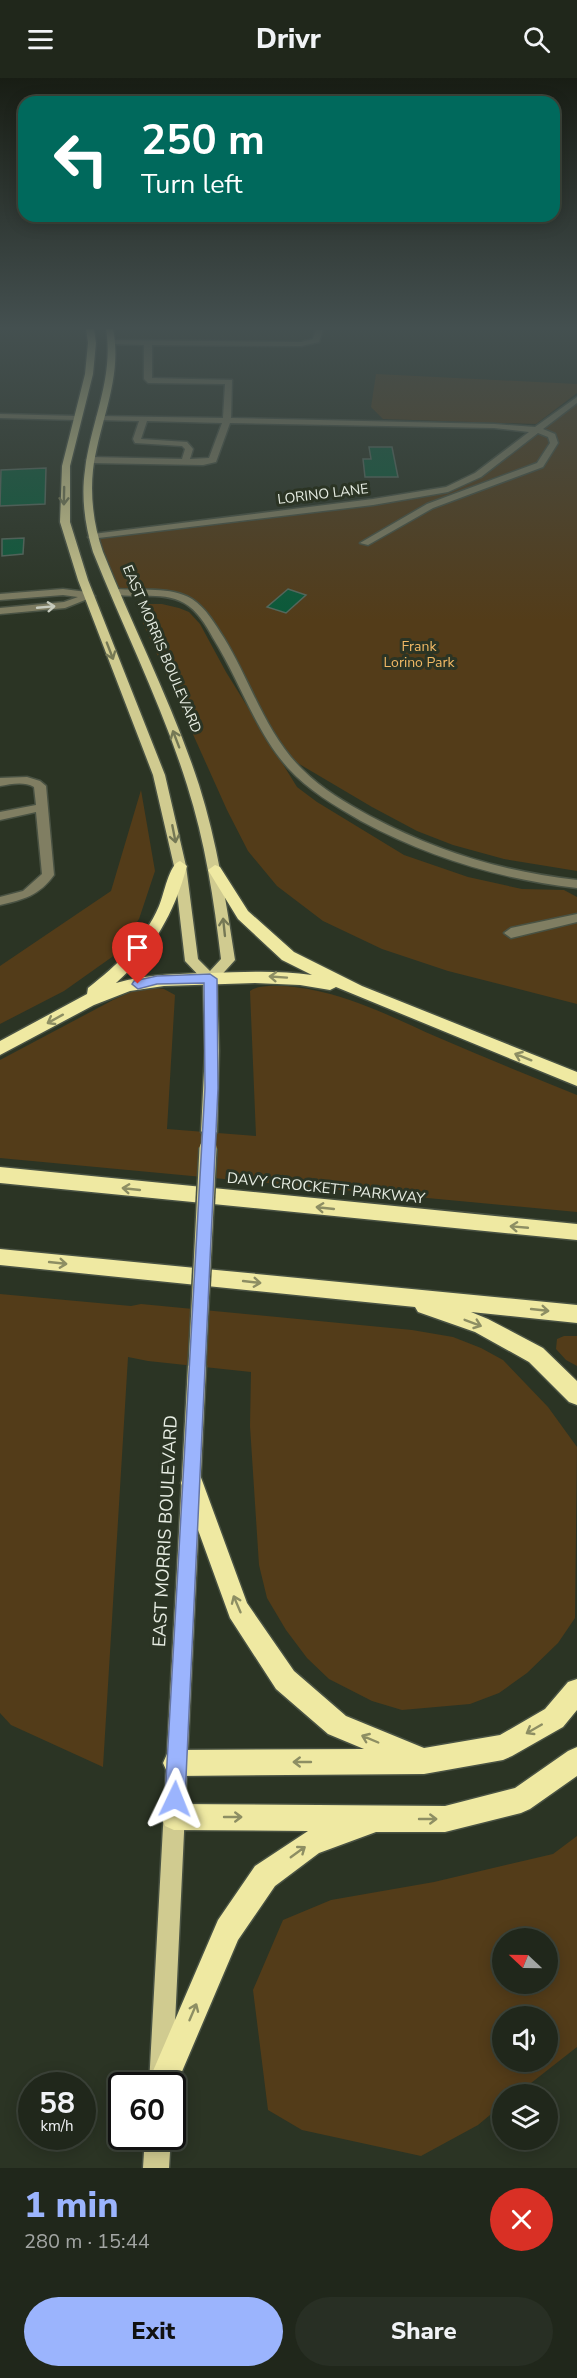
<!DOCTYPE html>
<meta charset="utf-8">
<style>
:root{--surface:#20271b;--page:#282f24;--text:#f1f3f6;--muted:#a2a5a3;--line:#3d443a;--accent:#9bb4fd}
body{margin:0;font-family:"Nunito Sans",sans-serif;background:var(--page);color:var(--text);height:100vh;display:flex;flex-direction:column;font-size:22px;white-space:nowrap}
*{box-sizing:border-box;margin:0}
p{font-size:20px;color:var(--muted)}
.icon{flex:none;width:33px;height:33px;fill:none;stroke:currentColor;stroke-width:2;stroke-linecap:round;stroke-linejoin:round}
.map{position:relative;height:2090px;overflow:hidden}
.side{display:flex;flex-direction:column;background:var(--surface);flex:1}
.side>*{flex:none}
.banner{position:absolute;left:18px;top:18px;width:542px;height:126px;border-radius:18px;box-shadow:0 3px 15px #0003,0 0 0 2px var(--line);background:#00695c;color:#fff;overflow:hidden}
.needle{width:39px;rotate:292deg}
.controls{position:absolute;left:492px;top:1850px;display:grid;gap:12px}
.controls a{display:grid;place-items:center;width:66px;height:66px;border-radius:50%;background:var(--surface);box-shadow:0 3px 15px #0003,0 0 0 2px var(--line);font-size:30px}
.speed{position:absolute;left:18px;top:1994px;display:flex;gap:12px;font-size:30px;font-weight:700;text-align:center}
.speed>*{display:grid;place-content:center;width:78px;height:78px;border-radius:50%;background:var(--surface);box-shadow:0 3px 15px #0003,0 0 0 2px var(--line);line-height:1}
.speed small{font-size:15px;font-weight:400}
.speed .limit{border:3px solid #111;border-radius:9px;background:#fff;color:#111}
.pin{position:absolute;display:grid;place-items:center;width:51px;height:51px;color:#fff;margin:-62px -26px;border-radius:50% 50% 50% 0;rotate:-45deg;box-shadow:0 0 6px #0007}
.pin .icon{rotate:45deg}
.me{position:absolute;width:66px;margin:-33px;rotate:2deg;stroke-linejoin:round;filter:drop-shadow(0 0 4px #0008)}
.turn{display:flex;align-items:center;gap:21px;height:126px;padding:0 24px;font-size:27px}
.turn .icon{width:78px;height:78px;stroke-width:2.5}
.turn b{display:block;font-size:42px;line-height:51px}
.round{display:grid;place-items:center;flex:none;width:63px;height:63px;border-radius:32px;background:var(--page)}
.headline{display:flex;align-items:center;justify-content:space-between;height:102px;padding:0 24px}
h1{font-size:36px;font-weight:800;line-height:45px;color:var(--accent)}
.cta{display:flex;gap:12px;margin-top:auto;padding:12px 24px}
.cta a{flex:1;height:69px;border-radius:36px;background:var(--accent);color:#111;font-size:24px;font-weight:800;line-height:69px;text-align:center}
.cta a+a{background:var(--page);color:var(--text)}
header{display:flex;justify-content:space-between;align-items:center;height:78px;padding:0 24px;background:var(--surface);font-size:27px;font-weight:800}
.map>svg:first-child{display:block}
</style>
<header><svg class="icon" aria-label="menu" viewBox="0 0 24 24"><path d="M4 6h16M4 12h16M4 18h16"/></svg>Drivr<svg class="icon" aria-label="search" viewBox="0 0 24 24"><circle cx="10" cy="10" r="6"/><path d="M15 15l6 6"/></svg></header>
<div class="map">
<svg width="577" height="2090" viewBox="0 0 577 2090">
<rect width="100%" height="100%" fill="#2b3424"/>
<path fill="#533c19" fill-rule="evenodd" d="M376,296l201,10v9l-41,31 -153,-5 -12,-12z
M577,321v472l-73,-12 -51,-14 -36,-14 -45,-24 -88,-52 -87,-148 -25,-10 -56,-5 -23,-55 280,-35 85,-16z
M147,526h15l17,4 10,4 11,12 26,48 71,115 20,15 87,53 64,22 54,12 42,1 13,7v107l-129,-33 -66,-22 -59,-28 -46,-35 -29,-35 -21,-41 -84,-187 -2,-15z
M141,712l14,81 -16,48 -27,38 -48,34 -64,33v-58l111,-75z
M149,909l15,2 11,6 -8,134 89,7 -6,-145c13,-10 56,-3 72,1 40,9 78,29 115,45 46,20 93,39 140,58v117l-577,-54v-98l113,-60 18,-8z
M0,1216l131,12 10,-2 271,26 41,7 28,11 22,12 45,47 29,40 -2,171 -17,25 -31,30 -28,20 -29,11 -68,6 -30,-9 -43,-22 -22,-21 -21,-28 -19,-32 -8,-33 -9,-139 1,-54 -103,-11 -20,-4 -25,410 -92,-42 -11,-12z
M564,1258h13v30l-11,-6 -10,-11 1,-10z
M577,1758v211l-60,47h-15v11l-24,20 -57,31 -119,-26 -34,-20 -15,-120 30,-70 48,-20 103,-18 119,-28zM502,1860h46v45h-46zM502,1938h46v45h-46z"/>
<path fill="#0a5a39" stroke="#54685c" stroke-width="1.5" d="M369,369h23l6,30h-33l-2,-18h8z
M46,390l-1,36 -45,2 1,-36z
M24,460l-1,16 -21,2v-17z
M288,511l18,6 -20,18 -19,-6z"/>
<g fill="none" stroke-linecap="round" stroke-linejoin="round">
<defs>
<path id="minor" d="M316,251h7l-4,13 -18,4 -149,-1v33l80,2 -1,38 263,6 41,3 42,-30v6l-34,26 12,5 3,9 -15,24 -110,41 -65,37 -8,-2 67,-39 110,-41 13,-20 -2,-6 -10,-4 -57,44 -33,15 -75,13 -283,34 -2,-2 5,-3 280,-35 73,-12 29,-14 54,-41 -35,-4 -264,-5 -14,39 -13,3 -113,-2 -4,-3 4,-3 92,2 3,-10 -3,-3 -47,-3 -2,-4 6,-18 -39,-1 -4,-2 1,-2 126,2 2,-34 -77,-1 -4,-4v-34l-31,-1 -3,-4 191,2 12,-3zM147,343l75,2 -13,35 -19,1 3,-10 -6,-7 -46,-3z
M0,336l77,2 4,2 -4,2 -77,-2z
M63,511l24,3 8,4 -30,12 -65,6v-6l64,-6 14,-5 -15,-2 -63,5v-6z
M116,511c24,2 55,-3 76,10 14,9 23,25 32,39 26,42 42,97 79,132 19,19 43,33 67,46 68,36 131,55 207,64v8c-77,-9 -147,-30 -216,-67 -26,-15 -53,-31 -73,-53 -33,-37 -49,-89 -75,-130 -7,-13 -16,-28 -29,-35 -21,-12 -49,-4 -71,-9v-4z
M27,699l13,4 6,5 8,89c-14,20 -31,25 -54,30v-8l23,-6 19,-17 -6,-62 -36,8v-8l36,-7 -2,-18c-10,-6 -23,-3 -34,-1v-8z
M577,836v8l-66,16 -7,-5 7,-5z"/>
<path id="major" d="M86,251h8l2,14 -3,31 -23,92v56l18,58 77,195 21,91 12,93 12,12 11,-12c-7,-59 -16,-118 -34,-174 -25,-80 -63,-155 -94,-233 -8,-26 -12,-55 -8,-82 6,-49 29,-91 21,-141h7c10,49 -14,93 -20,141 -3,27 1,57 10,82 31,78 70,153 96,233 18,57 27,116 36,175l-18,20 2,71 -2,81 -3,4h-10l-3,-4 4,-81 -2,-71 -18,-19 -11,-95 -21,-91 -75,-195 -18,-58 2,-56 23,-92 3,-31z
M197,1280l6,2 3,6 -34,721v-2h-23l39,-719 3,-6z
M145,2058h26l-2,32h-26z"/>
<path id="highway" d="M180,783l7,5c-13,48 -34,84 -71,117 31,-9 61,-9 93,-10 35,-1 69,-3 103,2l-30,-15 -44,-41 -30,-49 7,-5 5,2 28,44 46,41 68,34 215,86v14l-241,-99 -6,3 -30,-5 -45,-2 -91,3 -34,5 -36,14 -94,50v-14l87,-47 1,-6c29,-23 56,-47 71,-82 5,-11 10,-42 21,-45z
M0,1089l577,57v16l-577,-57z
M0,1171l577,56v18l-106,-11 17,7 55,29 34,33v24l-8,-3 -40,-40 -54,-30 -57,-20 -3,-5 -415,-42z
M192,1394l8,3 3,8 44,120 47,68 52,45 78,32 76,-13 45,-26 23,-27 9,-3v31l-14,17 -51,29 -9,4 -79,14 -248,2 -9,-4 -4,-9 4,-9 9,-4 188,-1 -36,-15 -52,-45 -46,-71 -49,-135 3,-8z
M577,1669v29l-47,33 -9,4 -76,19h-69l-57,21 -44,33 -37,54 -66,155v-10h-25l71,-165 37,-54 53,-35 -134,-1 -9,-4 -4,-9 4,-9 9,-4 271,2 70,-18 53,-37z"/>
</defs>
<use href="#minor" stroke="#495243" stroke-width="3"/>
<use href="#major" stroke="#495243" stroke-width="3"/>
<use href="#highway" stroke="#495243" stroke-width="3"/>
<use href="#minor" fill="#807e62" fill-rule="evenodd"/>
<use href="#major" fill="#d0cb90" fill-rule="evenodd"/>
<use href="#highway" fill="#efe9a2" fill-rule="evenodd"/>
<defs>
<path id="major-bridge-far1" d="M208,1072l1,-18"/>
<path id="major-bridge" d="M197,1288l11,-218"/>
</defs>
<use href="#major-bridge-far1" stroke="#495243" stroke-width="16" stroke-linecap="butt"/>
<use href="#major-bridge" stroke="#495243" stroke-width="20" stroke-linecap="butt"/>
<use href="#major-bridge-far1" stroke="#d0cb90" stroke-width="14"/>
<use href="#major-bridge" stroke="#d0cb90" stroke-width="17"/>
</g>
<defs><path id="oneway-shaft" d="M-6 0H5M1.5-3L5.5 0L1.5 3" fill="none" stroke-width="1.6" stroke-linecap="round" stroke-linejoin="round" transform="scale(1.5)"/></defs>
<g stroke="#757855">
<use href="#oneway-shaft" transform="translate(64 418) rotate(91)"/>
<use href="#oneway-shaft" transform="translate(110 573) rotate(69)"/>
<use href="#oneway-shaft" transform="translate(176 661) rotate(-111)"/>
<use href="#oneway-shaft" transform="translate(174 756) rotate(79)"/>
<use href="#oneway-shaft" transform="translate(224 849) rotate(-96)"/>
</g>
<use stroke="#cdd1c3" href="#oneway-shaft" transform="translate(46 529) rotate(-5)"/>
<g stroke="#8d8e63">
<use href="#oneway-shaft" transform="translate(278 899) rotate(-176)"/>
<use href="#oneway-shaft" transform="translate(55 941) rotate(151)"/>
<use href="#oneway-shaft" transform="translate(523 979) rotate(-158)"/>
<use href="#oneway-shaft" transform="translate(131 1111) rotate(-174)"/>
<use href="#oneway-shaft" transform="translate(325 1130) rotate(-174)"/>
<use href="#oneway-shaft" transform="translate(519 1149) rotate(-175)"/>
<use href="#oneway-shaft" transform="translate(58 1185) rotate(6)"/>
<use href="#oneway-shaft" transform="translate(252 1204) rotate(6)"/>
<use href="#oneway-shaft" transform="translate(540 1232) rotate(6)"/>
<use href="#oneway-shaft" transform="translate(473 1245) rotate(21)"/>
<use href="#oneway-shaft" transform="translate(237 1526) rotate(-113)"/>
<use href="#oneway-shaft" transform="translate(534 1651) rotate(150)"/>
<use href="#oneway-shaft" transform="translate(370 1661) rotate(-157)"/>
<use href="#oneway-shaft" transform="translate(302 1684) rotate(180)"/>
<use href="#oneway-shaft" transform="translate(233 1739)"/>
<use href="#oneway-shaft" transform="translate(428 1741)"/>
<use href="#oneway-shaft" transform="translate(298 1774) rotate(-36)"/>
<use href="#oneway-shaft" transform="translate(193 1934) rotate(-67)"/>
</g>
<linearGradient id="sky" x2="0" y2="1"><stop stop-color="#181d14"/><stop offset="0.46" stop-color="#445050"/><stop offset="1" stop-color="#445050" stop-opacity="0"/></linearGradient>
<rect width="577" height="543" fill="url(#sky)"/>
<path fill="#9bb4fd" stroke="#6575a4" stroke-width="1.5" d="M210,896l7,5 1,109 -33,711 -3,7 -7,3 -7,-3 -3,-7 40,-711 -1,-105 -47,1 -19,5 -6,-5 2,-3 23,-5z"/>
<g text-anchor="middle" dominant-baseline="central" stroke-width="6" stroke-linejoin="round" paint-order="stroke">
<g font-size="14" fill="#e7ede3" stroke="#2b3424">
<text transform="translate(323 416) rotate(-7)">LORINO LANE</text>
<text transform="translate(162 571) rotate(67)">EAST MORRIS BOULEVARD</text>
</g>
<g font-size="14" fill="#f1b965" stroke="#2b3424">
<text x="419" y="568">Frank<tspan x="419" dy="16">Lorino Park</tspan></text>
</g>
<g font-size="15" fill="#e7ede3" stroke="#2b3424">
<text transform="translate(326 1110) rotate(6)">DAVY CROCKETT PARKWAY</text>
</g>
<g font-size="18" fill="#e7ede3" stroke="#2b3424">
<text transform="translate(165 1453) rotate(-87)">EAST MORRIS BOULEVARD</text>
</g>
</g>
</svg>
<div class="controls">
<a><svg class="needle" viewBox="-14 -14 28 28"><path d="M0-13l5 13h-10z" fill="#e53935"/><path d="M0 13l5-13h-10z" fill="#a2a5a3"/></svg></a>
<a><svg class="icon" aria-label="sound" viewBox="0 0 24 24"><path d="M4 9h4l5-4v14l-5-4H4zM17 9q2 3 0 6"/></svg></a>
<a><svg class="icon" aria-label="layers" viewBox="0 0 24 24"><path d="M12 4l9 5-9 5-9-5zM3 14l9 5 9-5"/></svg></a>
</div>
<div class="speed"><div>58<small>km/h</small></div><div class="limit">60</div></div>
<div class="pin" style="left:138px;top:906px;background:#d93025"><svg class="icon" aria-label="arrive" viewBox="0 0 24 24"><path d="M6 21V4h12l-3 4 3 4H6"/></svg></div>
<svg class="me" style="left:175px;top:1721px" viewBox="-20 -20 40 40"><path d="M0-17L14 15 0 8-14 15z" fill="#9bb4fd" stroke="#fff" stroke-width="4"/></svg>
<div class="banner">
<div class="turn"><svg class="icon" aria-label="left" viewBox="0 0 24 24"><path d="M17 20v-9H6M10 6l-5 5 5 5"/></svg><div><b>250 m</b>Turn left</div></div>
</div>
</div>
<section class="side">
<div class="headline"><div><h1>1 min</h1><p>280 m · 15:44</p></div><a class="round" style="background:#d93025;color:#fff"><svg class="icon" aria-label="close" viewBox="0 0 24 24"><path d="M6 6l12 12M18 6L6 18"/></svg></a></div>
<div class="cta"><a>Exit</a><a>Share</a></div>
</section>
